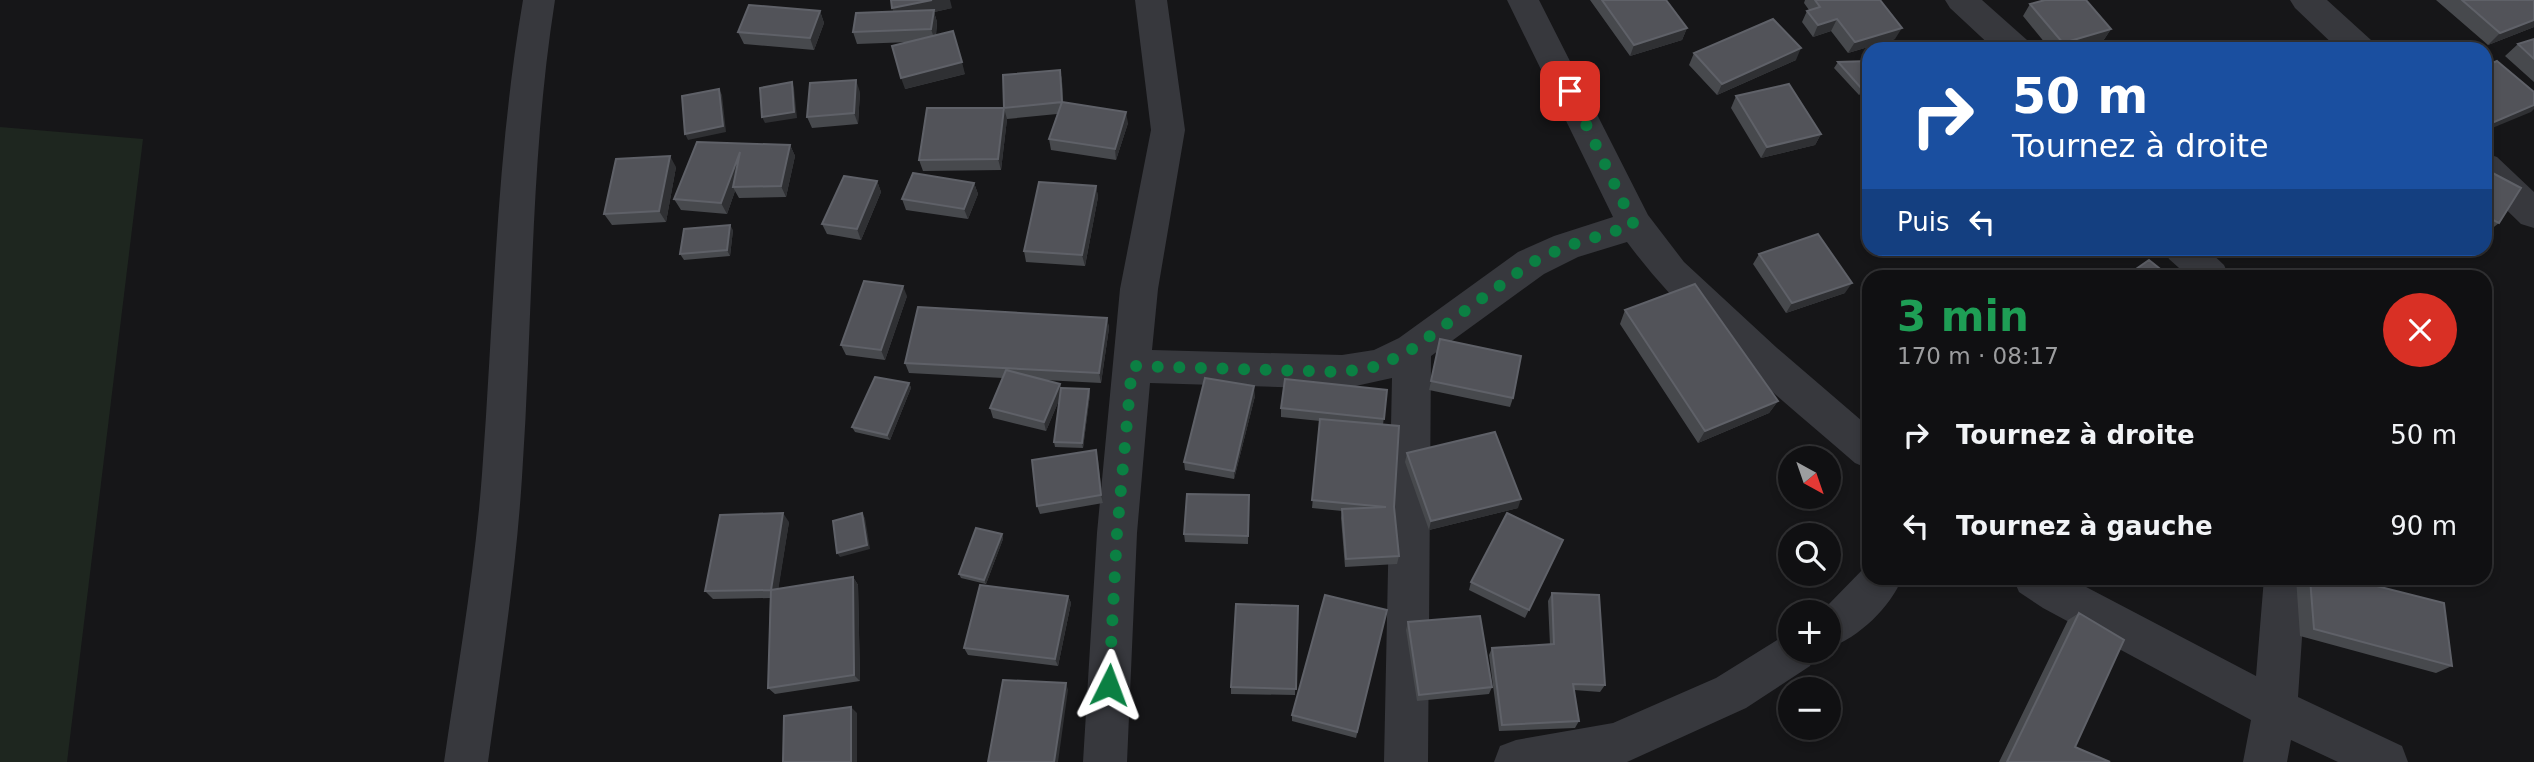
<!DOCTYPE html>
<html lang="fr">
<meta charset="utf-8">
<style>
:root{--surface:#101012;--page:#1e1e20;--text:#f1f3f6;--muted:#9c9d9f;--line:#303032}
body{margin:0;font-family:"DejaVu Sans",sans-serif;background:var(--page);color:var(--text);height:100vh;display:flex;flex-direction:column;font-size:26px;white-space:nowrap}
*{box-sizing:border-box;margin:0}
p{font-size:23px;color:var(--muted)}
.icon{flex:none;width:38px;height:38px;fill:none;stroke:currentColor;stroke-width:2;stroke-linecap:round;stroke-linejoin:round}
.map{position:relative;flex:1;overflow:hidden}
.panel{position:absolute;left:1862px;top:270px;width:630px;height:315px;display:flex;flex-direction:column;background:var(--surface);border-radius:21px;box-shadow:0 4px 10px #0003,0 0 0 2px var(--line)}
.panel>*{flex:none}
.banner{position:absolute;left:1862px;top:42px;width:630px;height:214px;border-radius:21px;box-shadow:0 4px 10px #0003,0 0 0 2px var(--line);background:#1a4fa0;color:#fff;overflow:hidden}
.needle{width:46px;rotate:140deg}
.fabs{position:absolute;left:1778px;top:446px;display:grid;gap:14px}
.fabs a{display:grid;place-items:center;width:63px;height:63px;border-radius:50%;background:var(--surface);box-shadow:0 4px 10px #0003,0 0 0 2px var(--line);font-size:35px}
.pin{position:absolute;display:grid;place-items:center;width:60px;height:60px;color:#fff;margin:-30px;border-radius:14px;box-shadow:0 4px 10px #0006}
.me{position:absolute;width:77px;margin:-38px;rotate:3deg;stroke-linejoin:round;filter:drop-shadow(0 0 5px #0008)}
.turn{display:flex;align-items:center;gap:24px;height:147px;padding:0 35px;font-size:32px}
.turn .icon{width:91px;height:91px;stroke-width:2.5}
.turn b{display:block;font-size:49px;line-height:60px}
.then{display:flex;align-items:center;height:66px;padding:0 35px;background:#0003;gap:14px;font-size:26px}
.round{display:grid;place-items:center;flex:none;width:74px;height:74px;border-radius:37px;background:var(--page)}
.overview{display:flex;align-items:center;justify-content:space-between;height:119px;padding:0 35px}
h1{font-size:42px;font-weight:700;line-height:52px;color:#1e9e55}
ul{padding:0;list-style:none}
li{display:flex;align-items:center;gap:21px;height:91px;padding:0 35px}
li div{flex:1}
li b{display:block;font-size:26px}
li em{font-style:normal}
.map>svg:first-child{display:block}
</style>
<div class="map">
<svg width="2534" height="762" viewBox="0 0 2534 762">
<rect width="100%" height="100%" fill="#161618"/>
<path fill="#1e261f" d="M0,127l143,12 -76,623h-67z"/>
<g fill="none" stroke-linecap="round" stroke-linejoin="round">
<path fill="#37383d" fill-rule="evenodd" d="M523,0h32c-25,158 -22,317 -33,477 -6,95 -21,190 -34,285h-44c14,-96 31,-192 38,-288 12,-159 14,-317 41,-474z
M1135,0h32l18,130 -27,159 -6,61 190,5 32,-5 25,-12 119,-86 36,-16 59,-19 -106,-217h32l109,215 36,47 93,86 92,79v42l-14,-6c-79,-69 -165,-136 -228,-221l-49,15 -34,17 -113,82 -3,406h-44l8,-384 -50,11 -192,-6 -13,150 -10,229h-44l14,-229 23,-244 31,-159z
M1945,0h37l45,40 5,9h-38l-44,-41z
M2290,0h37l44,40 5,9h-38l-43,-41z
M2485,153l12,4 37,35v36l-13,-4 -36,-35z
M2164,248h42l18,17 5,11h-41l-19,-17z
M1869,563v15h33c-11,29 -44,60 -73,70v-36h-13l10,-5z
M2013,578h56l187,98 8,-98h42l-8,119 104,49 6,16h-70l-47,-22 -4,22h-44l8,-42 -208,-112 -24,-16z
M1790,632v19h26l-6,15 -64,42 -119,54h-133l6,-16 16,-6 97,-17 103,-45z"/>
</g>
<path fill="#47494d" d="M1590,0h76l21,28 -5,12 -52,16z
M1805,0h74l16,39 -47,14 -17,-22 -18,6 -11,-15 5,-11 2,-1 -5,-7z
M2436,0h98v27l-46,18z
M2030,4l81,25 -8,12 -28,8h-25l-27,-33z
M952,8l-18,4 3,10 -1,14 29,38 -60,15 5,-47 -53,2 -4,-12 3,-19z
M820,11l4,12 -10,27 -70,-6 -6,-12z
M2534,39v43l-29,-26 13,-12z
M1694,53l102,7 -79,35 -28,-30z
M1838,62l31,29 -10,4 -25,-27z
M1060,70l2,11 1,22 65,20 -12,37 -65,-10 -2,-11 8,-25 -50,5 -6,51 -78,1 -4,-11 85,-52z
M860,92l-2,32 -46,4 -5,-11z
M1736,96l85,38 -6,11 -54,13 -30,-50z
M790,145l5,11 -9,41 -47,1 -4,-7 -8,23 -46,-4 -7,-11z
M676,167l-10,55 -54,3 -8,-11z
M2485,169l14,54 -14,11z
M877,181l4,11 -20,48 -34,-6 -5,-10z
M974,183l4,11 -10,25 -62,-9 -4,-11z
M1096,186l2,11 -13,69 -59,-4 -2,-11z
M733,230l-3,26 -46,4 -4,-6z
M1759,254l86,39 -59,20 -33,-49z
M907,296l-22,64 -39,-5 -5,-10z
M1625,310l153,91 -9,12 -71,30 -78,-119z
M1107,318l2,10 -8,55 -57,-3 16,4 1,4 28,1 1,5 -7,54 -28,-1 -1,-5 5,-42 -13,31 -53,-13 -3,-10 13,-30 -94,-5 -4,-10z
M1440,339l73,59 -3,9 -81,-17z
M909,383l2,5 -21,52 -35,-8 -3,-5z
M1387,390l-4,35 16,131 -2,8 -52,3 -4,-49 1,-7 -30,-3 8,-87 -39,-4v-9z
M1255,396l-21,83 -49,-9 -1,-8z
M1096,450l7,53 -63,11 -3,-8z
M1407,453l111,55 -89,22 -24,-68z
M1249,503l-1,41 -63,-2 -1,-8z
M789,522l-11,67 75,-12 5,8 2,96 -85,13 -7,-6 2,-90 -57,1 -8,-8z
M1002,534l1,5 -17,45 -25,-6 -2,-4z
M1563,540l-38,78 -56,-28 2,-8z
M2296,578h49l107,88 -16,7 -136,-37z
M1552,593l53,92 -5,7 -26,-2 5,31 -4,7 -76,3 -10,-76 3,-7 58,-3 -2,-44z
M1068,596l3,7 -13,63 -90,-11 -4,-7z
M1298,606l-3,89 -64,-1v-7z
M1387,610l-31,128 -64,-17v-6z
M2079,613l-4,134 35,15h-111l69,-142z
M1408,622l84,65 -3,7 -72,7 -11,-71z"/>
<path fill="#2f3033" d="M932,0h18l2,8 -18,4 3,10 -2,19 -4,-12 -35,-9 -4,-12z
M820,11l4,12 -10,27 -4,-12z
M1837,19l-6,12 -18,6 5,-12z
M2534,20v7l-46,18 12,-12z
M1687,28l-5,12 -52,16 4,-11z
M1902,28l-7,11 -47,14 7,-11z
M2111,29l-8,12 -28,8h-16l4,-6z
M1801,48l-5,12 -79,35 5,-11z
M962,62l3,12 -60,15 -4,-11z
M1060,70l2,11 2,33 -2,-12z
M856,80l4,12 -2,32 -4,-11z
M792,82l2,6 3,30 -32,5 -3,-6z
M1869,86v5l-10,4 3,-6z
M719,89l3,6 4,37 -38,8 -3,-6z
M2534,105v4l-3,3 -46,19v-5l2,-1z
M1004,108l3,11 -6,51 -3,-11z
M1126,112l2,11 -12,37 -1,-11z
M1821,134l-6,11 -54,13 6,-11z
M790,145l5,11 -9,41 -5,-11z
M740,152l-7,35 2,4 -8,23 -6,-11z
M670,156l6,11 -10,55 -7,-11z
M877,181l4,11 -20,48 -4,-11z
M974,183l4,11 -10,25 -4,-10z
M1096,186l2,11 -13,69 -3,-11z
M730,225l3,5 -3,26 -3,-6z
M1852,283l-7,10 -59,20 6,-10z
M903,286l4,10 -22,64 -4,-10z
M1107,318l2,10 -8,55 -2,-10z
M909,383l2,5 -21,52 -3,-5z
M1060,384l2,9 -16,38 -2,-9z
M1254,386l1,10 -21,83v-8z
M1089,389l1,5 -7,54 -1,-5z
M1778,401l-9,12 -71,30 7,-12z
M1096,450l2,9 5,44 -2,-8z
M1521,499l-3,9 -89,22 2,-9z
M783,513l6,9 -12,76 -6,-8z
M862,513l3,5 5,31 -30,8 -3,-4z
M1002,534l1,5 -17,45 -2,-4z
M853,577l5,8 2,96 -6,-6z
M1068,596l3,7 -13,63 -3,-7z
M1066,683l2,7 -10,72h-4z
M851,707l6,6v49h-6z"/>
<path fill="#525359" stroke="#5f6168" stroke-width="2" d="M891,0h41l-40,8z
M1602,0h64l21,28 -53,17z
M1815,0h65l22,28 -47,14 -18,-23 -19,6 -11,-14 13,-4z
M2045,0h41l25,29 -48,14 -33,-39z
M2462,0h72v20l-34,13z
M749,5l71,6 -10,27 -72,-6z
M934,10l-3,19 -78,3 3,-19z
M1773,19l28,29 -79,36 -28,-31z
M953,31l9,31 -61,16 -9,-32z
M2534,39v20l-16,-15z
M1869,61v25l-7,3 -24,-27z
M2497,61l37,31v13l-47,20 -2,-2v-57z
M1060,70l2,32 -58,6 -1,-33z
M856,80l-2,33 -47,4 3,-34z
M792,82l2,30 -32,5 -2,-29z
M1789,84l32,50 -54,13 -31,-51z
M719,89l4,37 -38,8 -3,-38z
M1062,102l64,10 -11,37 -66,-10z
M927,108h77l-6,51 -79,1z
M697,142l93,3 -9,41 -48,1 7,-35 -19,51 -47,-4z
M670,156l-11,55 -55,3 12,-55z
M2485,169l36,19 -22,35 -14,-7z
M913,173l61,10 -10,26 -62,-10z
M844,176l33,5 -20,48 -35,-5z
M1039,182l57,4 -14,69 -58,-4z
M730,225l-3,25 -47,4 4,-25z
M1818,234l34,49 -60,20 -33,-49z
M2149,260l20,16h-43z
M864,281l39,5 -22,64 -40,-5z
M1695,284l83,117 -73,30 -80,-121z
M918,307l189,11 -8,55 -194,-10z
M1440,339l81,17 -8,42 -82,-17z
M1006,370l54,14 -16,38 -54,-14z
M875,377l34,6 -22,52 -35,-8z
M1205,378l49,8 -20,85 -50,-9z
M1285,379l102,11 -3,29 -103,-11z
M1061,388l28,1 -7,54 -28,-1z
M1320,419l79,7 -5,81 5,49 -53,3 -4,-50 44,-2 -74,-7z
M1495,432l26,67 -90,22 -24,-68z
M1096,450l5,45 -64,11 -5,-46z
M1187,494l62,1 -1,41 -64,-2z
M783,513l-12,77 82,-13 1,98 -86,13 3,-98 -66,1 15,-76z
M862,513l5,32 -30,8 -4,-32z
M1507,513l56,27 -34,70 -58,-28z
M976,528l26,6 -18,46 -25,-6z
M2310,578h35l99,25 8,63 -138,-37z
M980,585l88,11 -13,63 -91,-11z
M1552,593l47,2 6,90 -32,-1 6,37 -77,4 -10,-77 62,-4z
M1325,595l62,15 -30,122 -65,-17z
M1236,604l62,2 -2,83 -65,-2z
M2079,613l45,27 -49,107 35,15h-103z
M1480,616l12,71 -73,8 -11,-73z
M1003,680l63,3 -12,79h-66z
M851,707v55h-68l1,-46z"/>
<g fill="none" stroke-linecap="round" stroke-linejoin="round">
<path stroke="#0b8043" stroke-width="12" stroke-dasharray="0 21.6" d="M1109,685l8,-152 15,-167 210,6 38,-6 32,-17 119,-86 36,-17 67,-21 -64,-134"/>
</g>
</svg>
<div class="fabs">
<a><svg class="needle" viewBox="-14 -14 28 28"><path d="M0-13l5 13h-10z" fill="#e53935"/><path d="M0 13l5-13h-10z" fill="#9c9d9f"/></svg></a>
<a><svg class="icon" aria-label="search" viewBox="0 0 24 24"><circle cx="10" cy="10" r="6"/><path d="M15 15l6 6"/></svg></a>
<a>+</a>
<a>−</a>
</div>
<div class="pin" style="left:1570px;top:91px;background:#d93025"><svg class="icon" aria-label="arrive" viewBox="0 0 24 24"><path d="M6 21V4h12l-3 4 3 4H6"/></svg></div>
<svg class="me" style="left:1109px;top:685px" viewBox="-20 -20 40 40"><path d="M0-17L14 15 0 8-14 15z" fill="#0b8043" stroke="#fff" stroke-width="4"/></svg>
<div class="banner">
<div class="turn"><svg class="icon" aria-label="right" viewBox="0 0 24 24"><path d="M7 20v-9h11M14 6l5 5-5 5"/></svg><div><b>50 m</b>Tournez à droite</div></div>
<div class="then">Puis<svg class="icon" aria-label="left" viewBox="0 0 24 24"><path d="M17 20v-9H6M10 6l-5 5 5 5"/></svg></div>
</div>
<section class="panel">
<div class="overview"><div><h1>3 min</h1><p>170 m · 08:17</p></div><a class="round" style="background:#d93025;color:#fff"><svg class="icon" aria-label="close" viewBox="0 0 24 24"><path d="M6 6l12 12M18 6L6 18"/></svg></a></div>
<ul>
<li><svg class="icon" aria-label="right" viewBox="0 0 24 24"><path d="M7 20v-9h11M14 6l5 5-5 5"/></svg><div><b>Tournez à droite</b></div><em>50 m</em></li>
<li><svg class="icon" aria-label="left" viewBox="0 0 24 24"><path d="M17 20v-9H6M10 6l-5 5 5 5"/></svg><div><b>Tournez à gauche</b></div><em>90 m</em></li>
</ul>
</section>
</div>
